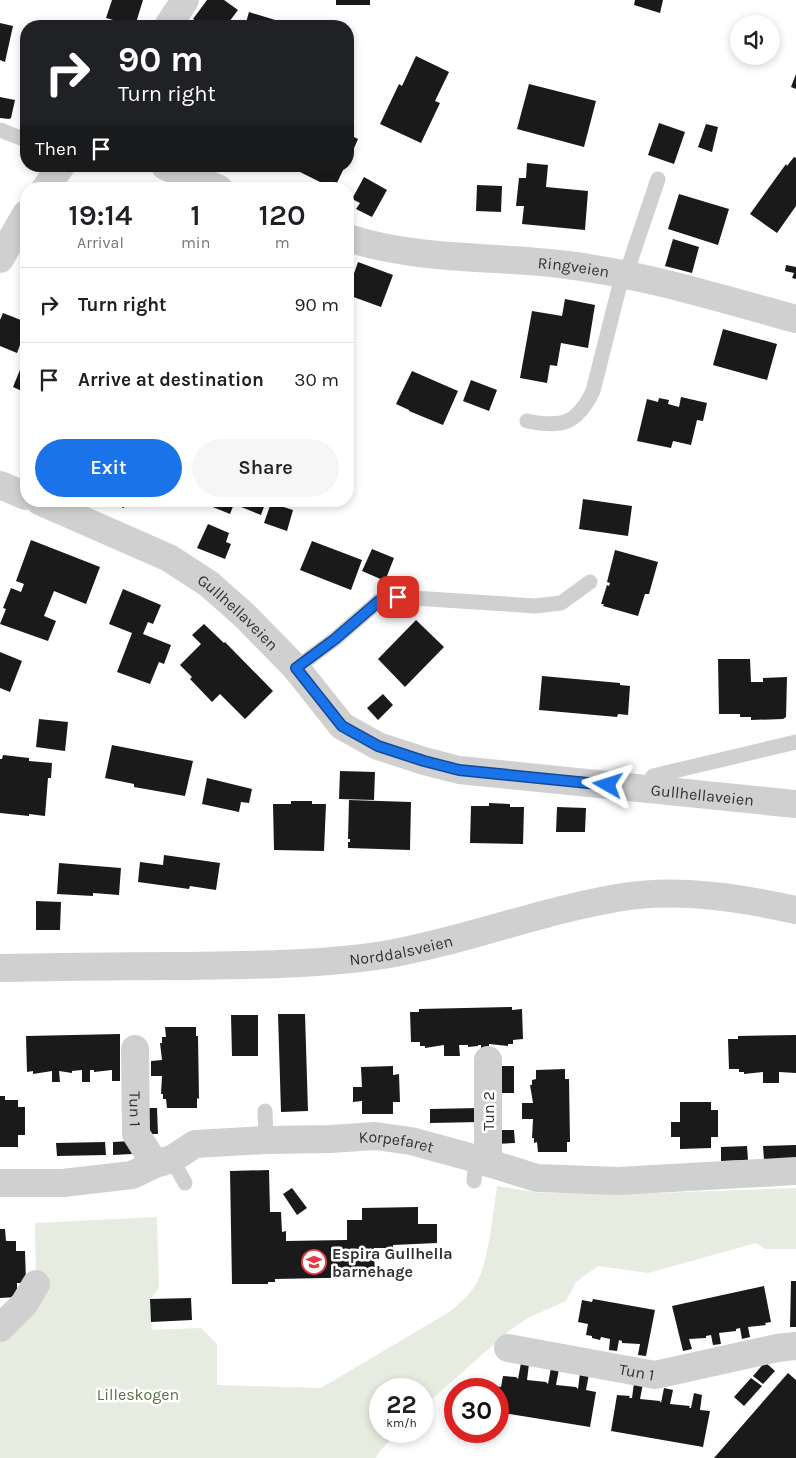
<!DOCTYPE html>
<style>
:root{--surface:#fff;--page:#f6f6f6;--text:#202124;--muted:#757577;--line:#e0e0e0;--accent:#1a73e8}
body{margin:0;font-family:Karla,sans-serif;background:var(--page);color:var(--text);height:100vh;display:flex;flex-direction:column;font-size:19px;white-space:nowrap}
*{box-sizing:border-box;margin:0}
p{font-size:16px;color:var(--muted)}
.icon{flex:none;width:28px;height:28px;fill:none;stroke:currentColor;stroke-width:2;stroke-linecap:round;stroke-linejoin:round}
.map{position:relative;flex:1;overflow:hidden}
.details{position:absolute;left:20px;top:182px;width:334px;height:325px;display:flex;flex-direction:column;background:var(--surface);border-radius:20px;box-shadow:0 2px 8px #0003}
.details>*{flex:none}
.banner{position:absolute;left:20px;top:20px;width:334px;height:152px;border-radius:20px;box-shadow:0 2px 8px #0003;background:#202124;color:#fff;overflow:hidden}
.buttons{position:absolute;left:730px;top:15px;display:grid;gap:10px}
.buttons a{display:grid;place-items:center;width:50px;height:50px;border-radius:50%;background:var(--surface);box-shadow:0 2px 8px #0003;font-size:25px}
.speed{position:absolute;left:369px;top:1378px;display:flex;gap:10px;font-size:25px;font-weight:700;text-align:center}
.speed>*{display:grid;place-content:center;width:65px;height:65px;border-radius:50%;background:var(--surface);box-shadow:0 2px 8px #0003;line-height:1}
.speed small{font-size:12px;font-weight:400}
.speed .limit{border:8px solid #d22;background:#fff;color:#111}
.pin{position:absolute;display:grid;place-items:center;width:42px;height:42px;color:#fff;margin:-21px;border-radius:10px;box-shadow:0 2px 8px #0006}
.me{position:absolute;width:55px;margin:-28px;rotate:276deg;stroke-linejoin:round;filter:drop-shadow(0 0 4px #0008)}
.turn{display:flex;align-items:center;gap:18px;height:105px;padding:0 15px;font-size:22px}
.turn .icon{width:65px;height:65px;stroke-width:2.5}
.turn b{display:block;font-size:35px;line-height:42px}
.then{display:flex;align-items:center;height:48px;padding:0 15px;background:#0003;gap:10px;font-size:19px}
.eta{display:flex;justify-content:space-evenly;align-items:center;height:85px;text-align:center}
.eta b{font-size:30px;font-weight:600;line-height:35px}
.action{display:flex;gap:10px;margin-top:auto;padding:10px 15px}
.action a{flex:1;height:58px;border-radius:30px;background:var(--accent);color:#fff;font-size:20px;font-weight:600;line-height:58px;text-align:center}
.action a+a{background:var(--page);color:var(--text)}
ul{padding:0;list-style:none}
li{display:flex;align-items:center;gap:15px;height:75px;padding:0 15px;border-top:1px solid var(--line)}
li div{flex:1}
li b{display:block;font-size:19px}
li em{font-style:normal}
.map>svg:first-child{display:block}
</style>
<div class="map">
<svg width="796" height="1458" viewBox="0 0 796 1458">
<rect width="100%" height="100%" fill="#fff"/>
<path fill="#e6ecdf" d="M497,1186l45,7 88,1 166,-6v61h-31l-9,-6 -108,30 -50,-7 -22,16 -10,19 -38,17 -18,12 -87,77 -1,-18h-42v42h19l-20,21 -3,6h-376v-130l36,-44 -1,-61 122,-6 2,71 -8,10 1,32 49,-2 16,16v41l104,3 128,-76c10,-8 20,-16 27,-28 13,-23 17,-71 21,-98z"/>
<path fill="#1a1a1a" d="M112,0h31l-8,26 -29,-8z
M207,0h17l14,10 -12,16h-23l-10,-7z
M336,0h34v5h-34z
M635,0h28l-3,13 -26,-8z
M249,12l36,11 -1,3h-39z
M63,20l23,5v1h-25z
M0,23l13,3 -8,36 -5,-2z
M416,56l33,16 -14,29 5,2 -19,40 -41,-19 19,-40 3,2z
M796,74v15l-5,-2z
M529,84l67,17 -12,46 -67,-18z
M0,97l15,3 -4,18 -2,1 -9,-1z
M659,123l26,9 -11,32 -26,-9z
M706,124l12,3 -6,25 -14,-5z
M348,134l10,5 -10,23z
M794,157l2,1v48l-19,27 -27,-19 36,-50 1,2z
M527,163l21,2 -2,22 42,4 -3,39 -63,-6 2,-18h-8l3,-28h7z
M303,166h42l-11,23 -34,-17z
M364,177l23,13 -15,27 -16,-8 4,-6 -8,-4z
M477,185l25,1 -1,26 -25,-1z
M679,194l50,15 -11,36 -50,-16z
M673,239l26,8 -7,26 -27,-7z
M358,262l35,13 -12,32 -33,-12v-4z
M786,265l10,2v12l-4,-1 2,-5 -9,-2z
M565,299l30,6 -7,43 -27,-5 -4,23 -7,-1 -3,18 -27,-5 12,-67 30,5z
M3,313l23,9v7l-9,24 -17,-7v-26z
M723,329l54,15 -10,36 -54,-15z
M26,355v38l-13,-6z
M412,371l46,20 -15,34 -34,-14v-1l-13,-6z
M471,380l26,10 -8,21 -26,-10z
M681,397l26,6 -4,18 -6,-1 -6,25 -18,-4 -2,7 -34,-7 10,-42 11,3 1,-4 10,2 -1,4 11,3z
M583,499l49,7 -4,30 -49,-7z
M104,501h22l-2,7z
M198,501h68l-5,14 -27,-11 -4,10z
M271,503l22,7 -6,21 -23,-8z
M208,524l21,9 -3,9 5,2 -6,15 -28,-11z
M31,540l69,27 -14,37 -32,-13 -10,25 12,5 -8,20 -48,-17 6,-15 -3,-1 8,-20 10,4 3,-8 -8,-3z
M312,541l50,19 -11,30 -51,-20z
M372,549l22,9 -9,23 -23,-10z
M615,550l43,12 -9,32h-4l-7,22 -35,-10 1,-2h-3l6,-19 2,1 1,-3 -3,-1z
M123,589l38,16 -8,19 -5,-2 -5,12 28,11 -7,19 -5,-2 -9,22 -33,-12 15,-39 -23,-9z
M416,620l28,27 -39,40 -27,-28z
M204,624l20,19 1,-1 48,49 -28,28 -25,-25 -8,8 -22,-23 2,-2 -12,-12 21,-21 -9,-9z
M0,652l22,9 -12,31 -10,-4z
M718,659h32l1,23h12v-4l24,-1 -1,40 -3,2 -32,1v-3h-11v-3h-21z
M542,676l78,7v2l10,1 -2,29 -10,-1 -1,3 -78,-7z
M383,694l10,11 -15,15 -11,-12z
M39,719l29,3 -3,29 -29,-4z
M112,745l81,16 -8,35 -51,-9v-3l-29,-6z
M3,755l26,3v3l23,2 -1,15h-3l-3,38 -16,-2v2l-29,-3v-54h2z
M340,771l35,1 -1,28 -35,-1z
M207,778l45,11 -3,14 -8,-1 -2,10 -37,-8z
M349,800l62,2 -1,48 -62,-2v-6h2v-3h-2z
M291,801h21v3h14l-2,47 -50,-1 -1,-46h18z
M489,803l21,1v3h14l-1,37 -53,-1 1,-37h18z
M557,807l29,1 -1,24h-29z
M164,855l56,8 -4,27 -26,-4 -1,3 -51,-7 2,-20 23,3z
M59,863l62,5 -2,27 -26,-2v3l-36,-2z
M36,901l25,1 -1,28h-24z
M512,1007v3l10,-1 1,30 -10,1v4h-5v2l-19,-2v11h-8v-10h-3v1l-10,1v-2h-9l1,11h-16v-11l-19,3v-2h-5v-4h-9l-1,-30h9v-3z
M278,1014h27l3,97 -27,1z
M231,1015h27v41h-26z
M165,1027h31v9h2l1,63 -2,-1v10h-30l-1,-9h-3v-5h-2l1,-18h-11v-15l11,-1 -2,-17h2v-6h4z
M120,1034v47h-8v-11l-18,2v-2h-4v12h-8v-12l-10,1v2l-13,-2 1,11h-8v-11l-19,3v-3l-6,1 -1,-36z
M796,1035v38l-17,-1v11h-16v-11l-19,2v-2h-5v-3h-10l-1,-30h10v-3z
M393,1066v9l6,-1 1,28h-7v12h-31v-13l-9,1v-15h9l-1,-20z
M500,1066h14v27h-13z
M565,1069v10h4l1,63h-3v10h-29l-1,-10 -3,1v-5h-2l1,-19h-11v-16h11l-3,-18h2v-5l4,-1v-9z
M0,1096h5v4h13v7h7v28h-7v12h-18z
M680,1102h31v8h7v27h-7v11l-31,1v-12h-9v-15h9z
M144,1108h13l1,26h-14z
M479,1108l1,14 -50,1v-14z
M496,1130h18l1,13 -19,1z
M131,1141l1,13 -19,1v-13z
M105,1142l1,13 -49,1 -1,-13z
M796,1145v14l-32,1 -1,-14z
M747,1146l1,14 -27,1v-14z
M269,1170l1,42h11l1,20 4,-1v10l61,-1v-20h15v-12l56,-1v17h19v19l-44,2v3h-19l1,29 -100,2v3h-7v2h-36l-2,-113z
M292,1188l15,20 -10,7 -14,-21z
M0,1229h5l1,12h10v10h9l1,32h-9v14l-17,1z
M791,1281h5v46h-6z
M764,1286l7,36 -6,1 1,2 -18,2 2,10 -8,2 -2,-11 -4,1v2l-17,2 2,11 -8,1 -2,-10 -5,1v2l-17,1 3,10 -9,2 -11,-45z
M191,1298l1,22 -41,2 -1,-23z
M593,1299l62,11 -9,46 -8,-1 2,-11 -18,-1v-2l-3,-1 -2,11 -8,-1 1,-11 -9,-2 -1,3 -8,-2v-2l-6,-1 2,-11 -10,-2 4,-22 10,2z
M765,1362l10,9 -12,13 -10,-8z
M521,1363l8,1 -2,16 19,2 2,2 3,-16 8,1 -3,16 20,2 2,2 2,-16 9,1 -3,16 10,2 -6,35 -92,-15v-23h-6l1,-3 8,1 2,-11 13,1 2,2z
M788,1373l8,7v78h-82z
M751,1378l11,8 -18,20 -10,-9z
M634,1383l9,1 -3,15 20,2 1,2 3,-15 9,2 -3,14 20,2 -1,2h2l3,-15 8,2 -2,15 10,1 -7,36 -92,-16 6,-36 13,1 -1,2h3z"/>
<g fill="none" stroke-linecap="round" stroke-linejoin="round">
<path stroke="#d0d0d0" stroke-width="15" d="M0,130l26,10
M527,421c35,7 50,3 66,-30l26,-103 7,-14 32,-95
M296,668l39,-29 44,-38 19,-4 137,9 26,-3 29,-21
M646,789l7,-13 143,-34
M265,1111l1,29
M172,1159l13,24
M474,1181l2,-22"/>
<g stroke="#d0d0d0" stroke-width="28">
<path d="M168,26l17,-26"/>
<path d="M165,166l54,23"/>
<path d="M45,189l16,-23"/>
<path id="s1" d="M348,238c68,22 140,18 211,26 81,9 159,34 237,55"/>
<path d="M0,259l26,-45"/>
<path d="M0,485l26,11"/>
<path id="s2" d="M39,501l130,57 40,26 35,31 52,53 46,58 36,20 46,15 35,9 337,34"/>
<path id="s3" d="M0,968c61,-1 121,-2 182,-2 67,-1 135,-1 202,-11 81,-14 158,-45 239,-58 57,-9 118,1 173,13"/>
<path id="s4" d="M135,1049l1,85 19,30"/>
<path d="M488,1060v103"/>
<path id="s5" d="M0,1183h63l69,-8 23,-11 17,-5 23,-15 71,-4 64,-1 45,-3 36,5 55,15 71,22 81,3 178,-10"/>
<path d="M0,1328l24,-24 12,-20"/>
<path id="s6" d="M508,1348l147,27 122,-27 19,-2"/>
</g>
</g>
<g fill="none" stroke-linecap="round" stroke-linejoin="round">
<defs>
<path id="route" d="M398,597l-19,4 -44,38 -39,29 46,58 36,20 46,15 35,9 149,15"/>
</defs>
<use href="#route" stroke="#114b97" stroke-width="12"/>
<use href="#route" stroke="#1a73e8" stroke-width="9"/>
</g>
<defs>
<symbol id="school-ring" viewBox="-11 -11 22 22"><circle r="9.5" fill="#fff" stroke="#e63946" stroke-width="1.5"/><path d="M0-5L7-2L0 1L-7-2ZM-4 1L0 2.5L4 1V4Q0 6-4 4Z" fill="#e63946"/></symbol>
</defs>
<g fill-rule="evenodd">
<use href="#school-ring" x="300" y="1248" width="28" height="28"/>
</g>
<g text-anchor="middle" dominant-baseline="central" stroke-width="5" stroke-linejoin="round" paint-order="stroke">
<g font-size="16" fill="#333" stroke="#fff">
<text stroke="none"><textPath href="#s1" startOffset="228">Ringveien</textPath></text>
<text stroke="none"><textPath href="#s2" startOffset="230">Gullhellaveien</textPath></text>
<text stroke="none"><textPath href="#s2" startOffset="755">Gullhellaveien</textPath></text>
<text stroke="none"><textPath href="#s3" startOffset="402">Norddalsveien</textPath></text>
<text stroke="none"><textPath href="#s4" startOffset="60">Tun 1</textPath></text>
<text transform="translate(488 1111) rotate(-90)">Tun 2</text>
<text stroke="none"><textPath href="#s5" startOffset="405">Korpefaret</textPath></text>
<text stroke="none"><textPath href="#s6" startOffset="131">Tun 1</textPath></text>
</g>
<g font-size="16" font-weight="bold" fill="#333" stroke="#fff" text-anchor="start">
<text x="332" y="1253">Espira Gullhella<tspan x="332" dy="18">barnehage</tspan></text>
</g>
<g font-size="16" fill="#56703f" stroke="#fff">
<text x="138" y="1394">Lilleskogen</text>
</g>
</g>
</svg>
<div class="buttons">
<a><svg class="icon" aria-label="sound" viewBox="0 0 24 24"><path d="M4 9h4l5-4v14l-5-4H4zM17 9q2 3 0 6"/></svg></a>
</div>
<div class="speed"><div>22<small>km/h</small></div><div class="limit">30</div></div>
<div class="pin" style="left:398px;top:597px;background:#d93025"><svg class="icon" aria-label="arrive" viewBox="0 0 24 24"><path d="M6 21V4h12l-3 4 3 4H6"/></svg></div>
<svg class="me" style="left:608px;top:785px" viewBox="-20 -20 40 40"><path d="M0-17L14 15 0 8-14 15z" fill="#1a73e8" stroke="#fff" stroke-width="4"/></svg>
<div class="banner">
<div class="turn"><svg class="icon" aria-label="right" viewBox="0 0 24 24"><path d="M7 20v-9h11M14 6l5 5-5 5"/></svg><div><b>90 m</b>Turn right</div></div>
<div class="then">Then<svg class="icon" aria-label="arrive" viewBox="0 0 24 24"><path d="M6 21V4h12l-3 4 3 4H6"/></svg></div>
</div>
<section class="details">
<div class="eta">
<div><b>19:14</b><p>Arrival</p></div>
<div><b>1</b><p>min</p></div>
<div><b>120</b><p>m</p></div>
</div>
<ul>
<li><svg class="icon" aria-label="right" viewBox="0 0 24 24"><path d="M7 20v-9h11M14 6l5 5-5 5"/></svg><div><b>Turn right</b></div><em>90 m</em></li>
<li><svg class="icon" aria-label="arrive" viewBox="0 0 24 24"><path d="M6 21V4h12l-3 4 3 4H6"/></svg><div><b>Arrive at destination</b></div><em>30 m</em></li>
</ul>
<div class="action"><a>Exit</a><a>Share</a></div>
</section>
</div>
